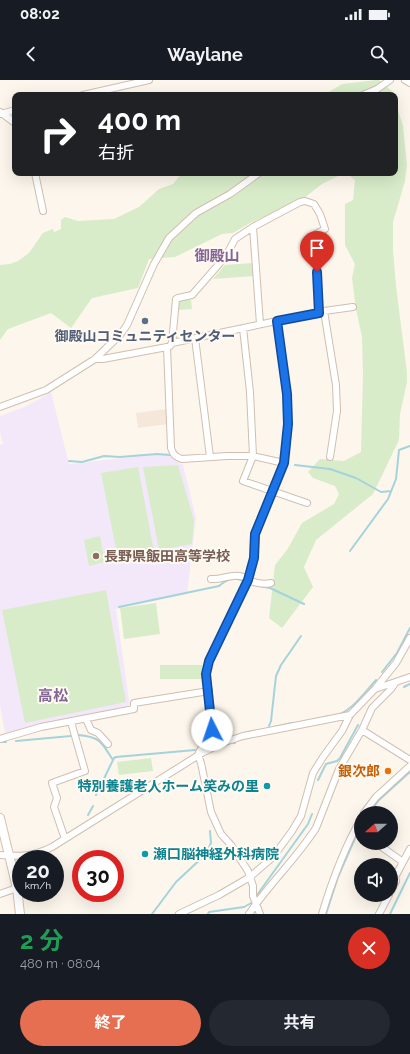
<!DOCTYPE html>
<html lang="ja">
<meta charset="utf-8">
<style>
:root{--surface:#171b24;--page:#242831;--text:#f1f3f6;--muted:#9ea1a6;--accent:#e76f51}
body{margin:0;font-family:Raleway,"Noto Sans JP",sans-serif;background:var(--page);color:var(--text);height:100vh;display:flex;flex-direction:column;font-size:15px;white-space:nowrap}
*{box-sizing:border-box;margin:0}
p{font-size:13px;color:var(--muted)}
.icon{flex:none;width:22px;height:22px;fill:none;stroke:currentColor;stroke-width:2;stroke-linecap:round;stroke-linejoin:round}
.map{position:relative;height:834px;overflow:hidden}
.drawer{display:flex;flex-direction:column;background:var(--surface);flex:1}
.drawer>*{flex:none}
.top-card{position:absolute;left:12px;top:12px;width:386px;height:84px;border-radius:8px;box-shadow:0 4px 16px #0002;background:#202124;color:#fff;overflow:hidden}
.needle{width:26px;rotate:249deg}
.buttons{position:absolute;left:354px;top:726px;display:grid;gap:8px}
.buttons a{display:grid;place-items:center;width:44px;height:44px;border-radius:50%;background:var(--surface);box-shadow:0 4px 16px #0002;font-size:20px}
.speed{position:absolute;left:12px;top:770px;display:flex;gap:8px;font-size:20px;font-weight:700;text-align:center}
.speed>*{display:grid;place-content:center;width:52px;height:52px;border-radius:50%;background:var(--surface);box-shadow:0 4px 16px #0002;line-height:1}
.speed small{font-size:10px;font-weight:400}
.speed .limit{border:6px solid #d22;background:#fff;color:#111}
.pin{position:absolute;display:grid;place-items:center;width:34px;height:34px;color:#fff;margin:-41px -17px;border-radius:50% 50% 50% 0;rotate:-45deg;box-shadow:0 0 4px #0007}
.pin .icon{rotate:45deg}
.me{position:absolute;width:44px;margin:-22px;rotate:356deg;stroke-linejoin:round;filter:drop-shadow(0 0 3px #0008)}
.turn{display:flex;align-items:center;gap:14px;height:84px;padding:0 20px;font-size:18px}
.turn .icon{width:52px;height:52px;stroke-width:2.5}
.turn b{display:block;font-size:28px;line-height:34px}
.round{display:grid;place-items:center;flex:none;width:42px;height:42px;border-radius:21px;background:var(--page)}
.headline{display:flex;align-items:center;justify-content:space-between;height:68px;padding:0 20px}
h1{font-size:24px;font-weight:700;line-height:30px;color:#1e9e55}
.button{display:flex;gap:8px;margin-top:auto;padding:8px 20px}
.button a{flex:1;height:46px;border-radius:24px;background:var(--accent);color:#fff;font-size:16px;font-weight:700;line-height:46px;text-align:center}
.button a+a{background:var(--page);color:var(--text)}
.status{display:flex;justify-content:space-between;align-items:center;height:28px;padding:0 20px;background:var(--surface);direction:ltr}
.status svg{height:11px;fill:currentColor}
header{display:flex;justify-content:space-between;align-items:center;height:52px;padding:0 20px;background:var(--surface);font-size:18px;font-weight:700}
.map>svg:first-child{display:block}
</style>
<div class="status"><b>08:02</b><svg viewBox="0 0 49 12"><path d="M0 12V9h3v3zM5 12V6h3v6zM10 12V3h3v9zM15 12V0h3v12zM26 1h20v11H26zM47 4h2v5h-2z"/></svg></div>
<header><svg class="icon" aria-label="back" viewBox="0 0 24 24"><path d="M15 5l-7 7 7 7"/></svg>Waylane<svg class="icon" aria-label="search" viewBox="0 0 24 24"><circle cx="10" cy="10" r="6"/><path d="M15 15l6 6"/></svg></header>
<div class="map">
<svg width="410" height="834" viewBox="0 0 410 834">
<rect width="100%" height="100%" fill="#fdf6ec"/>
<path fill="#f5e8da" d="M166,329l2,15 -30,4 -2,-15z"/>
<path fill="#f3e8fa" d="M51,312l18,72 101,-11 3,6 10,6 13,53 -9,76 -71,15 14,98 -125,26 -5,-28v-260l3,-1 -3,-12v-16l27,-10z"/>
<path fill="#d8ecc9" d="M376,0h3l14,12 1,3h-70l18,-11z
M395,21l8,25 4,39 -2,16 -12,41v28l3,36 11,87v9l-7,32 -1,26 -26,54 -57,46 -12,27 9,20 -31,41 -13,-10 6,-53 12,-15 15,-27 32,-19 5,-10 -4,-8 -22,-8 -5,-6 12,-13 24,2 17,-9 2,-77 -1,-38 -6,-28 -4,-31 3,-14 -10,-19v-41l8,-4 2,-20 -9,-7h49z
M182,93h162l-22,11 -18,14 -54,25 -17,10 -11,1 -47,23 -26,2 -11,29 -46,10 -21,30 -20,-15 -43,16 -8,11v-75l10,-1 8,-3 11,-8 14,-20 10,-4 1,3 7,-3v-9l4,-3 13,4 36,-2 25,-12 20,-18 14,-5z
M253,183l1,13 -41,3 12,-14z
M178,220h13l1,9 -14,1z
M178,385l16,55 -2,24 -33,6 -16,-83z
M138,387l16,84 -36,8 -17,-86z
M100,456l5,26 -16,4 -5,-26z
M106,510l20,112 -101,21 -23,-113z
M156,523l4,31 -36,5 -4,-31z
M160,585h42v14h-42z
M151,678l2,13 -34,4 -2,-13z"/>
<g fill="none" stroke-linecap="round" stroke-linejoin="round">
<path stroke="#a5d3da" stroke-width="2" d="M69,381l13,1 22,-6 16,1 37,-3 13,1
M295,385l35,4 26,9 25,14 10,-1
M350,471l38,-52 8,-20 3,-29 11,-4
M255,505l15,3 34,16
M119,527l100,-21c7,-6 13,-9 22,-6
M382,592l15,-19 13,-25
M404,607l6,-3
M324,637c5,-1 11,-1 16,-3 13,-5 27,-24 36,-34
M269,646l2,-5 5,-45 5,-11 20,-29
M274,647l18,-4
M78,655c23,2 23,7 35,25
M16,661l55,-5
M0,662h6
M233,663h2
M217,669l7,-3
M318,700l8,-16 11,-3 3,-3 18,-33
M96,715l18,-37 2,-1 79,-7
M369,733l10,-13 31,-28
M88,735l5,-9
M257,815l51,-71 4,-10
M152,834l24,-32 30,-28 5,-11 -1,-12
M208,834l1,-2 35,-5 9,-5
M326,834l12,-37 18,-41
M390,834l20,-41"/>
<defs>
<path id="street" d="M405,0l5,3
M83,15l66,-15
M363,15l14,-6 13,-9
M0,32l15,11
M1,34l14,-4
M35,93l8,38
M324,231l12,74 1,26 -7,46
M260,244l-7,-97 47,-25 5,-1 9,3 6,10 5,15 -9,5 -1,3 4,76
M243,248l7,64 3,64 -10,25 64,22
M195,258l15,119
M172,263l4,-44 2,-1 14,-3 34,-39 9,-17 18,-12
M167,267l4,101c2,7 5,9 11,11l45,-3h26l31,7 4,-39 -1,-30 -10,-73
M95,279h8l64,-12 3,-1 2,-3 152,-32 29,-4
M0,327l46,-17 49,-31 25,-24 7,-10 27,-61 15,-26 27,-25 34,-19 29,-21
M211,499c11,1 18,-5 29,-3 3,0 5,3 8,4 7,3 15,5 23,3
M375,609l35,-12
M86,639l5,11 7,3 10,11
M362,650l48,30
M0,659l41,-12 93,-18v-6l75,-12
M364,733l12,-16 34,-31
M65,759l-11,-32 3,-9 -5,-15 33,-12 -14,-49
M376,763l27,19
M0,775c20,2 34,1 52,-8l150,-94 20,-10 21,-7 107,-21
M391,811l5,-10 -1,-4 15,-28
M0,814l17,-6
M179,834l40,-19 31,-18 23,-20 19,-26 9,-15 12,-43 10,-16 19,-26 8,-16 25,-26 21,-26 14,-25
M249,834c20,-30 47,-55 67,-86l23,-59 23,-39 10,-22 19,-19 4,-6
M260,834l-7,-18v-10l-5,-15 -17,-26 -10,-11 -10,-22 -10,-49 -3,-8c3,-10 11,-12 14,-23l-6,-58 3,-13 39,-81 6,-22 1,-24 29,-71
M322,834c10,-33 22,-66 39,-95
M379,834l10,-19"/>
<path id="secondary" d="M0,738l17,70 3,26"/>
</defs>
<use href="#street" stroke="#d1beb0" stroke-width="8"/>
<use href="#secondary" stroke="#d6c0b0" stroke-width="10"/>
<use href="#street" stroke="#fff" stroke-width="6"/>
<use href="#secondary" stroke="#fff" stroke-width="8"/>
</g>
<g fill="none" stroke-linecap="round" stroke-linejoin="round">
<defs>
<path id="route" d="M212,650l-6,-56 3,-13 39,-81 6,-22 1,-24 29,-71 4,-39 -1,-30 -10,-73 42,-8 -2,-41"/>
</defs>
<use href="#route" stroke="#114b97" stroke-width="10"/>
<use href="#route" stroke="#1a73e8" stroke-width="7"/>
</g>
<circle fill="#5c6f8a" stroke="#fffaf3" stroke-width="1.5" cx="145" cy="241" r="4"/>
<circle fill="#8d6e63" stroke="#fffaf3" stroke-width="1.5" cx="96" cy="476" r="4"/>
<circle fill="#e8710a" stroke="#fffaf3" stroke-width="1.5" cx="388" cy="691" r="4"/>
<g fill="#0f9aa8" stroke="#fffaf3" stroke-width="1.5">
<circle cx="267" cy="706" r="4"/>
<circle cx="145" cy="774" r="4"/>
</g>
<g text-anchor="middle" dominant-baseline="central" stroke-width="4" stroke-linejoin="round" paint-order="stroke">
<g font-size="14" font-weight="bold" fill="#4e5e75" stroke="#fffaf3">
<text x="145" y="256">御殿山コミュニティセンター</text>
</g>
<g font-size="14" font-weight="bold" fill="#785e54" stroke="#fffaf3" text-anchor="start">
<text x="104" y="476">長野県飯田高等学校</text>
</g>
<g font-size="14" font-weight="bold" fill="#c56008" stroke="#fffaf3" text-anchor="end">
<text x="380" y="691">銀次郎</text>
</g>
<g font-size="14" font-weight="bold" fill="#0d838f" stroke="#fffaf3" text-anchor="end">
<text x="259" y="706">特別養護老人ホーム笑みの里</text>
<text x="153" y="774" text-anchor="start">瀬口脳神経外科病院</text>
</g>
<g font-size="15" font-weight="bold" fill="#846695" stroke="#fffaf3">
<text x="217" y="176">御殿山</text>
<text x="53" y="616">高松</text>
</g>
</g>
</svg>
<div class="buttons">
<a><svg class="needle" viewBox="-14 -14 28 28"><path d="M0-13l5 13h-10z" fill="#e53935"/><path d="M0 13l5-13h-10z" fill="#9ea1a6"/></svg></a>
<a><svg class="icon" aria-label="sound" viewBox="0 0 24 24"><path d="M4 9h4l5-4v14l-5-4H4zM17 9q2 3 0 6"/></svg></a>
</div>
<div class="speed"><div>20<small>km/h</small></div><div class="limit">30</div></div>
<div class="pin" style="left:317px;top:192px;background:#d93025"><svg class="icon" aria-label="arrive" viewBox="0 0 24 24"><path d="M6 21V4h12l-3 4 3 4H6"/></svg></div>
<svg class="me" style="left:212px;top:650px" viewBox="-20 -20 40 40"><circle r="19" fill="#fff"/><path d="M0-13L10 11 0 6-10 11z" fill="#1a73e8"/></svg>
<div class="top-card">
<div class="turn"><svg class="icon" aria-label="right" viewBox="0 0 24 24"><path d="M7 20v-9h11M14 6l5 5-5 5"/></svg><div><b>400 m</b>右折</div></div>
</div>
</div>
<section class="drawer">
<div class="headline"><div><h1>2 分</h1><p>480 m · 08:04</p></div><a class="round" style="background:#d93025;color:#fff"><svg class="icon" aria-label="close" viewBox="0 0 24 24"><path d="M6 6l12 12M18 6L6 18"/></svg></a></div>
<div class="button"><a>終了</a><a>共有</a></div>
</section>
